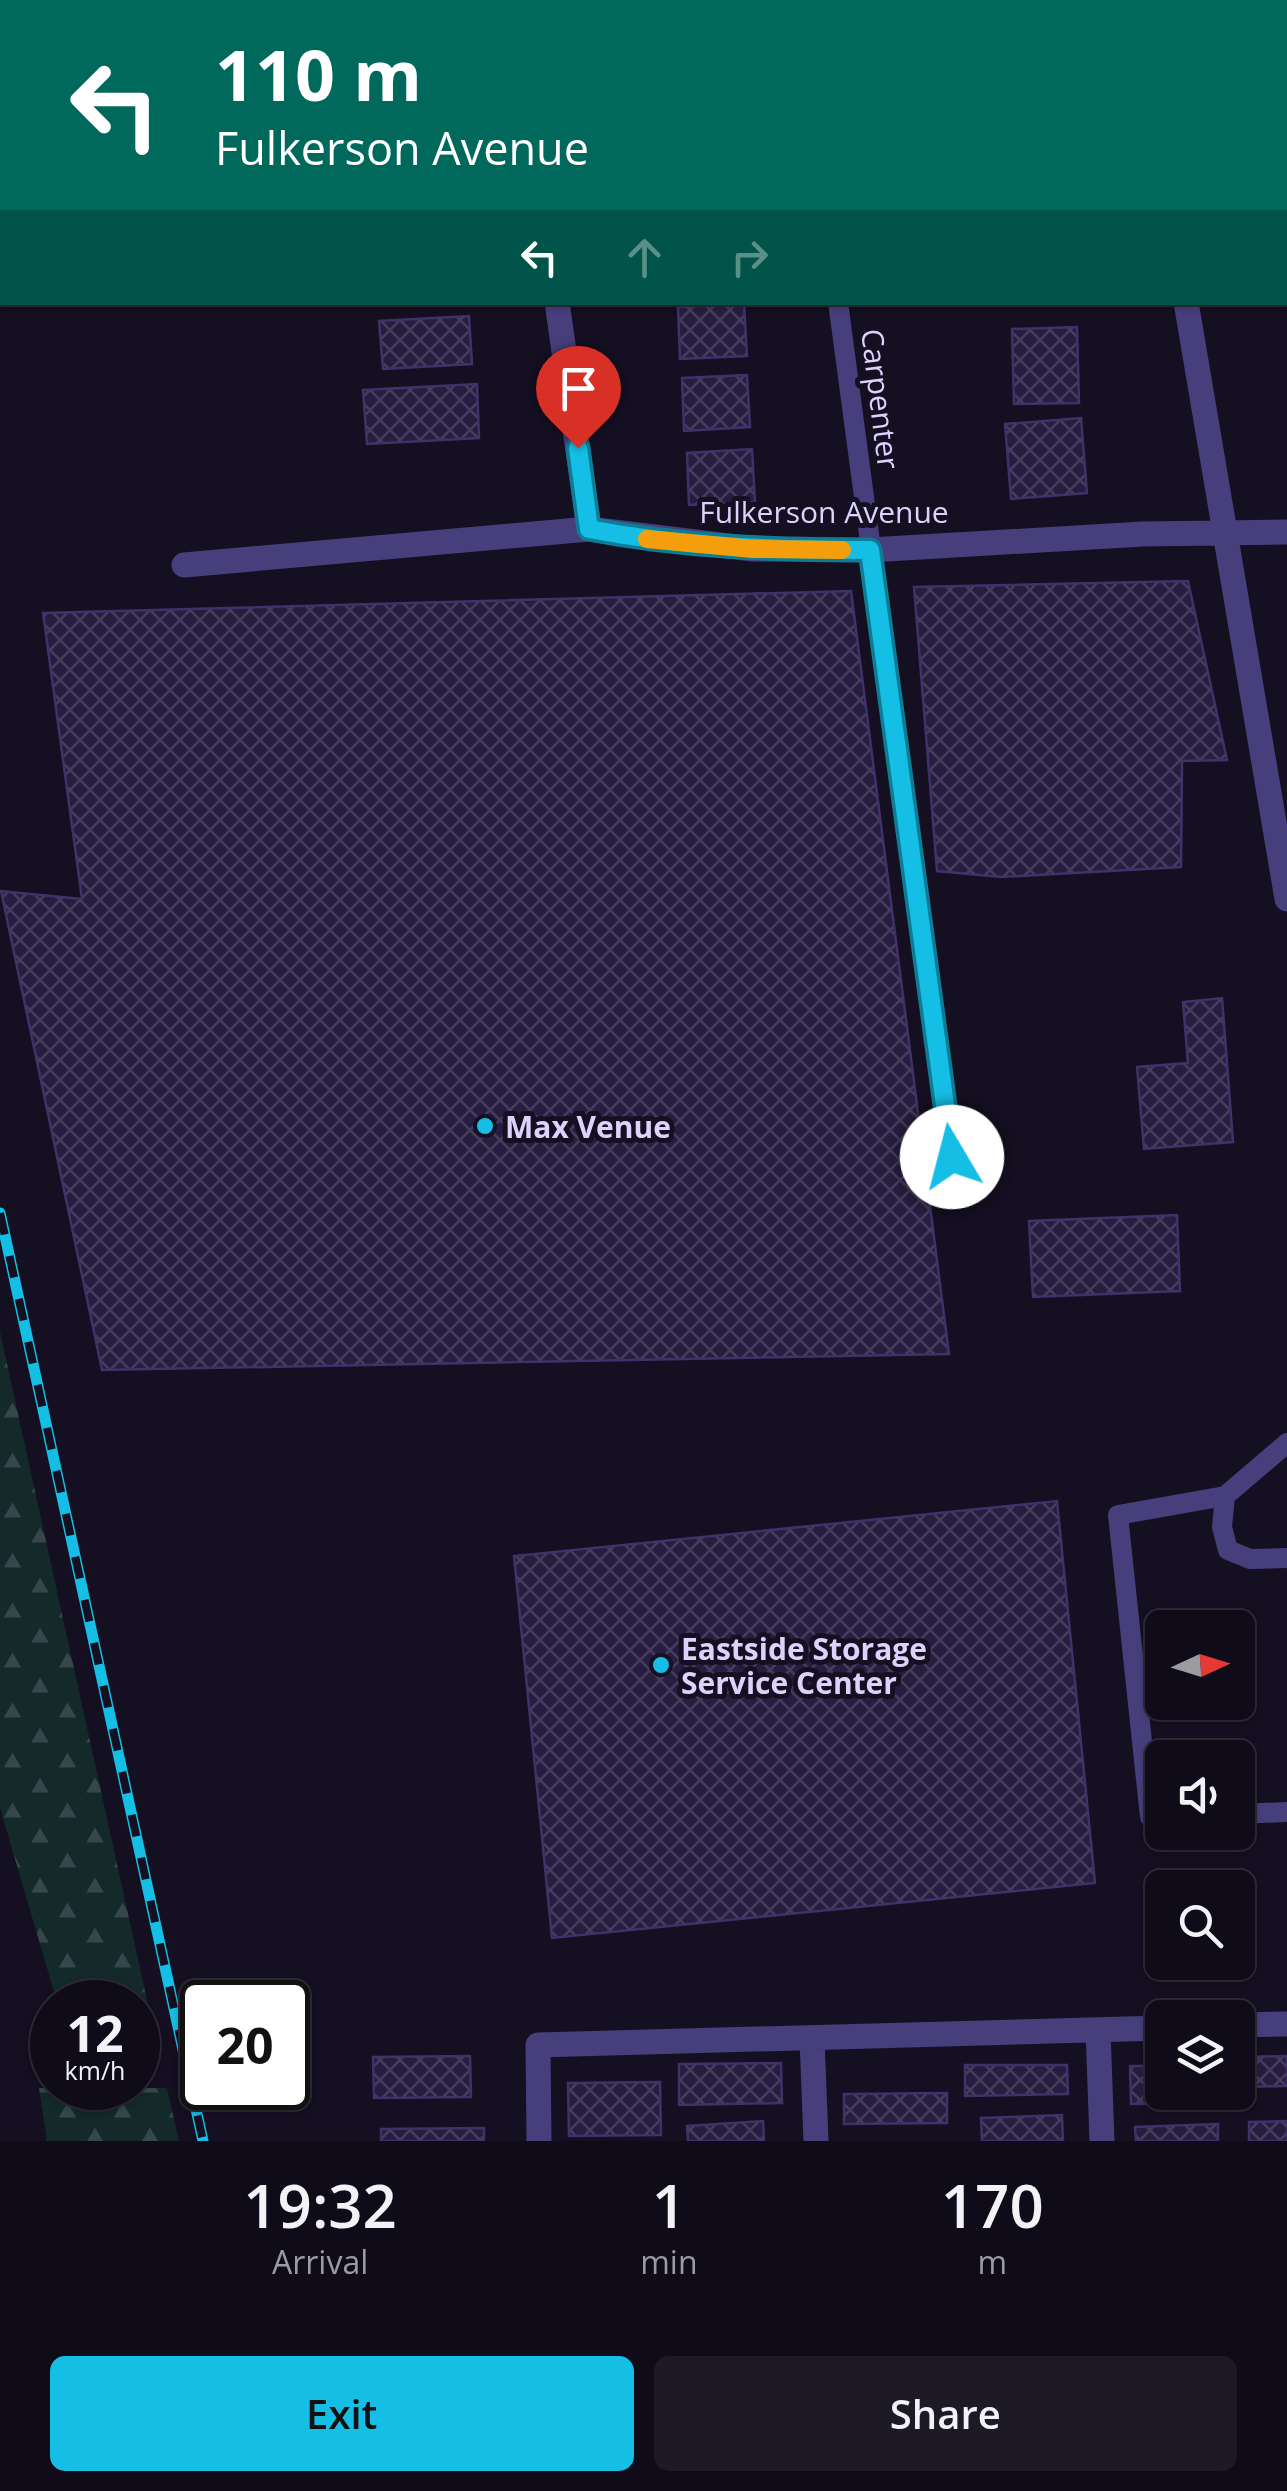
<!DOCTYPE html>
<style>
:root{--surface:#0f0b19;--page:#1d1926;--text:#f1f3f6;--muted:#9b9ba2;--line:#2f2b38;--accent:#15bee4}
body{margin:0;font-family:"Open Sans",sans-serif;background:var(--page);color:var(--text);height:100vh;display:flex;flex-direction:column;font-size:38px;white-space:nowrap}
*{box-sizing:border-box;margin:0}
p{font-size:32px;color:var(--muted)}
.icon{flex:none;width:55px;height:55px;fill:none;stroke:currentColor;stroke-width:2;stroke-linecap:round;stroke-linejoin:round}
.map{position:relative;height:2141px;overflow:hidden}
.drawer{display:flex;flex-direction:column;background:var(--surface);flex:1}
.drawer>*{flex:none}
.guide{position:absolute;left:0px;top:0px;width:1288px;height:305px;box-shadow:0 2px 8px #0004,0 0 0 2px var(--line);background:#00695c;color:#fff;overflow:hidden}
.needle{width:65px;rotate:86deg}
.buttons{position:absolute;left:1145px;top:1610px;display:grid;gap:20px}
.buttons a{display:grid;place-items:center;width:110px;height:110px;border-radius:15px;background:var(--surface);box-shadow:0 2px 8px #0004,0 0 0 2px var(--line);font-size:50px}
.speed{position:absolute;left:30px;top:1980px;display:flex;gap:20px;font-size:50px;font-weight:700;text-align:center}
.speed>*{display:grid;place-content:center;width:130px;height:130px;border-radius:50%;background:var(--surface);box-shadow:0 2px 8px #0004,0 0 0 2px var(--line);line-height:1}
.speed small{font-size:25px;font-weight:400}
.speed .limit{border:5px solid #111;border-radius:15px;background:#fff;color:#111}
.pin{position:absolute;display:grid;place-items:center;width:85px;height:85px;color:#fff;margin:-102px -42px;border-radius:50% 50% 50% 0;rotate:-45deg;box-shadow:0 0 10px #0007}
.pin .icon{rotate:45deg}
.me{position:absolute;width:110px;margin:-55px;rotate:352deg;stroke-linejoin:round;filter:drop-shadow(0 0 8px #0008)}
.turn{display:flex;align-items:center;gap:35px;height:210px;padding:0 50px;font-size:45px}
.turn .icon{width:130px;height:130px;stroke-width:2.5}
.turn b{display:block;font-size:70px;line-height:85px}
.lanes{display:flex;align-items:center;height:95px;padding:0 50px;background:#0003;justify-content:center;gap:50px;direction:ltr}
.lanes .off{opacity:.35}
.eta{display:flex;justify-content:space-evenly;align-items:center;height:170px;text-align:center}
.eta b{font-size:60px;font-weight:600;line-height:70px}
.cta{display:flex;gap:20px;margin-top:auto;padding:20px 50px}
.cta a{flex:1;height:115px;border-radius:15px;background:var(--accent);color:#111;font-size:40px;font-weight:600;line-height:115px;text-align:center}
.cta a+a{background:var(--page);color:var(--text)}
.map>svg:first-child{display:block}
</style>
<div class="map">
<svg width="1287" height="2141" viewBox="0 0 1287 2141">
<defs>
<pattern id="forest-firs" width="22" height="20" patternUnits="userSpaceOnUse" patternTransform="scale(2.5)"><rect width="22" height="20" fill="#13292a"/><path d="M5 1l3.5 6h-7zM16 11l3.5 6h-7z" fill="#35474a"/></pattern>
<pattern id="park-tufts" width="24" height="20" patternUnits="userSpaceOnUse" patternTransform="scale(2.5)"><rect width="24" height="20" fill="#13292a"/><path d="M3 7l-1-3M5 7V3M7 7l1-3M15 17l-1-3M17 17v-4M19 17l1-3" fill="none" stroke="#35474a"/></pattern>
<pattern id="building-cross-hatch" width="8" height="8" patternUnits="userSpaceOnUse" patternTransform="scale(2.5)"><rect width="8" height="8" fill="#271d40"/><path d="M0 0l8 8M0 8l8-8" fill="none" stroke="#463d5c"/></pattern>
</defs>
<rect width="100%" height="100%" fill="#140f21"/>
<path fill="url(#forest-firs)" d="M0,1332l154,700 -16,2v-32h-81l-57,-194z
M39,2088h128l12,53h-132z"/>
<path fill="url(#park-tufts)" d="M251,0h224v2h-224z"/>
<path fill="url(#building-cross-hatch)" stroke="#413169" stroke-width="2.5" d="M625,0h66v2h-66z
M1267,0h20v76l-2,-74z
M744,303l3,53 -67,3 -2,-52z
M469,316l3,48 -89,5 -4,-48z
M1077,327l2,76 -65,1 -2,-75z
M747,375l3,52 -66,4 -2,-53z
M477,384l2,54 -112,6 -4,-54z
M1081,418l6,75 -76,6 -6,-75z
M752,449l3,53 -66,3 -2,-52z
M1188,581l39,179 -45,1 -1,106 -180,10 -64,-6 -23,-284z
M851,591l98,763 -847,16 -101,-479 81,8 -39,-286z
M1222,998l11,144 -89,7 -7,-82 51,-4 -5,-61z
M1177,1215l3,76 -147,6 -4,-76z
M1057,1501l38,382 -543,55 -38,-382z
M470,2056l1,41 -97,1 -1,-41z
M1287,2056v30l-42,1v-30z
M781,2063l1,40 -103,2v-41z
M965,2065h102l1,29 -103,2z
M1130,2066h32v26h42v11l-73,1z
M660,2082l1,53 -92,1 -1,-53z
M947,2093v30l-103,1v-30z
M1062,2115l1,26h-81l-1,-23z
M763,2121l1,20h-76l-1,-15z
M1287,2121v20h-38v-19z
M1218,2124v17h-82l-1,-14z
M484,2128v13h-103v-12z"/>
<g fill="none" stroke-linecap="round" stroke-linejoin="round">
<path stroke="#463f7b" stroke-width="20" d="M800,0v2
M838,302l114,855
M1287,1443l-62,53 -3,31 6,23 22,9 37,-1
M1238,1814l49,-2
M1162,1817h-12l-32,-302 107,-19"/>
<path stroke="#463f7b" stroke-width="25" d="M515,0v2
M1133,0l1,2
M557,302l32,227
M1186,302l101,597
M184,565l405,-36 164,20 117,1 273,-16 144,-2
M1238,2025l49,-1
M1098,2030l4,111
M812,2039l4,102
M539,2141l-1,-96 624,-17"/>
<defs>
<path id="rail" d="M0,1213l203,928"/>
</defs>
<use href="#rail" stroke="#15bee4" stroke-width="11"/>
<use href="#rail" stroke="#140f21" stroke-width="8" stroke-dasharray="22" stroke-linecap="butt"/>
</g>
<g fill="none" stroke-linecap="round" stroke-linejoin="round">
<defs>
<path id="route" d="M578,448l11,81c93,18 186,21 281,21l82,607"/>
</defs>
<use href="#route" stroke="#0e7c94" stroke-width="25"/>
<use href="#route" stroke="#15bee4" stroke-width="18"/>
<path stroke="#f59e0b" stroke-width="18" d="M647,539l106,10 89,1"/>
</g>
<g fill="#15bee4" stroke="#140f21" stroke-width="4">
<circle cx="485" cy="1126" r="10"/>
<circle cx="661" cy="1665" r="10"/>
</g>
<g text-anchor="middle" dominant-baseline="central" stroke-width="10" stroke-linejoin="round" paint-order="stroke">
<g font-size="30" fill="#dbd3fb" stroke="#140f21">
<text transform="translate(881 399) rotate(83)">Carpenter</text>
<text x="824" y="511">Fulkerson Avenue</text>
</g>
<g font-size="30" font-weight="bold" fill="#dbd3fb" stroke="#140f21" text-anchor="start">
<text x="505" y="1126">Max Venue</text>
<text x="681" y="1648">Eastside Storage<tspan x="681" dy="34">Service Center</tspan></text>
</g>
</g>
</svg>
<div class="buttons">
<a><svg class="needle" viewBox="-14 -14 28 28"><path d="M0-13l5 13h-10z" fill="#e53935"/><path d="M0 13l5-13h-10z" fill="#9b9ba2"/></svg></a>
<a><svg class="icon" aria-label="sound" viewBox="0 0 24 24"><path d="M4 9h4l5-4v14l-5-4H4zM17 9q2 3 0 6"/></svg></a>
<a><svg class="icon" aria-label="search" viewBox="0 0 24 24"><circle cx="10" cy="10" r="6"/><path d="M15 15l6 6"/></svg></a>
<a><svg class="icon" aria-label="layers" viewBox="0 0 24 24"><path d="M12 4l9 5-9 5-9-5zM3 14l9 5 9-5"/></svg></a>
</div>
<div class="speed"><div>12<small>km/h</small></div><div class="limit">20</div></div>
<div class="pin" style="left:578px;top:448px;background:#d93025"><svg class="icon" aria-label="arrive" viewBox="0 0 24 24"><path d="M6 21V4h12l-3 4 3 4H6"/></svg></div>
<svg class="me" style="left:952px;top:1157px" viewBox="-20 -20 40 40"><circle r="19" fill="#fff"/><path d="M0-13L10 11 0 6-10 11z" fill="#15bee4"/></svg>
<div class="guide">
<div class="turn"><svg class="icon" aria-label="left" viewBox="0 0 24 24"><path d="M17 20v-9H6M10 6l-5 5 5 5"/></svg><div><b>110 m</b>Fulkerson Avenue</div></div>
<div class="lanes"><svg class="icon" aria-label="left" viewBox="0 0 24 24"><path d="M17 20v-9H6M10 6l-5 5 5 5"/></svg><svg class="icon off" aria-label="ahead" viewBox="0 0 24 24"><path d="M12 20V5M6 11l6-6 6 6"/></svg><svg class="icon off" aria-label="right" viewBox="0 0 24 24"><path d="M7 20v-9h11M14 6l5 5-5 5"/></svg></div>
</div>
</div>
<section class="drawer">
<div class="eta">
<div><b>19:32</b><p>Arrival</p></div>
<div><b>1</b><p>min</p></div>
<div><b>170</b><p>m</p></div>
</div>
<div class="cta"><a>Exit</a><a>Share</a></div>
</section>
